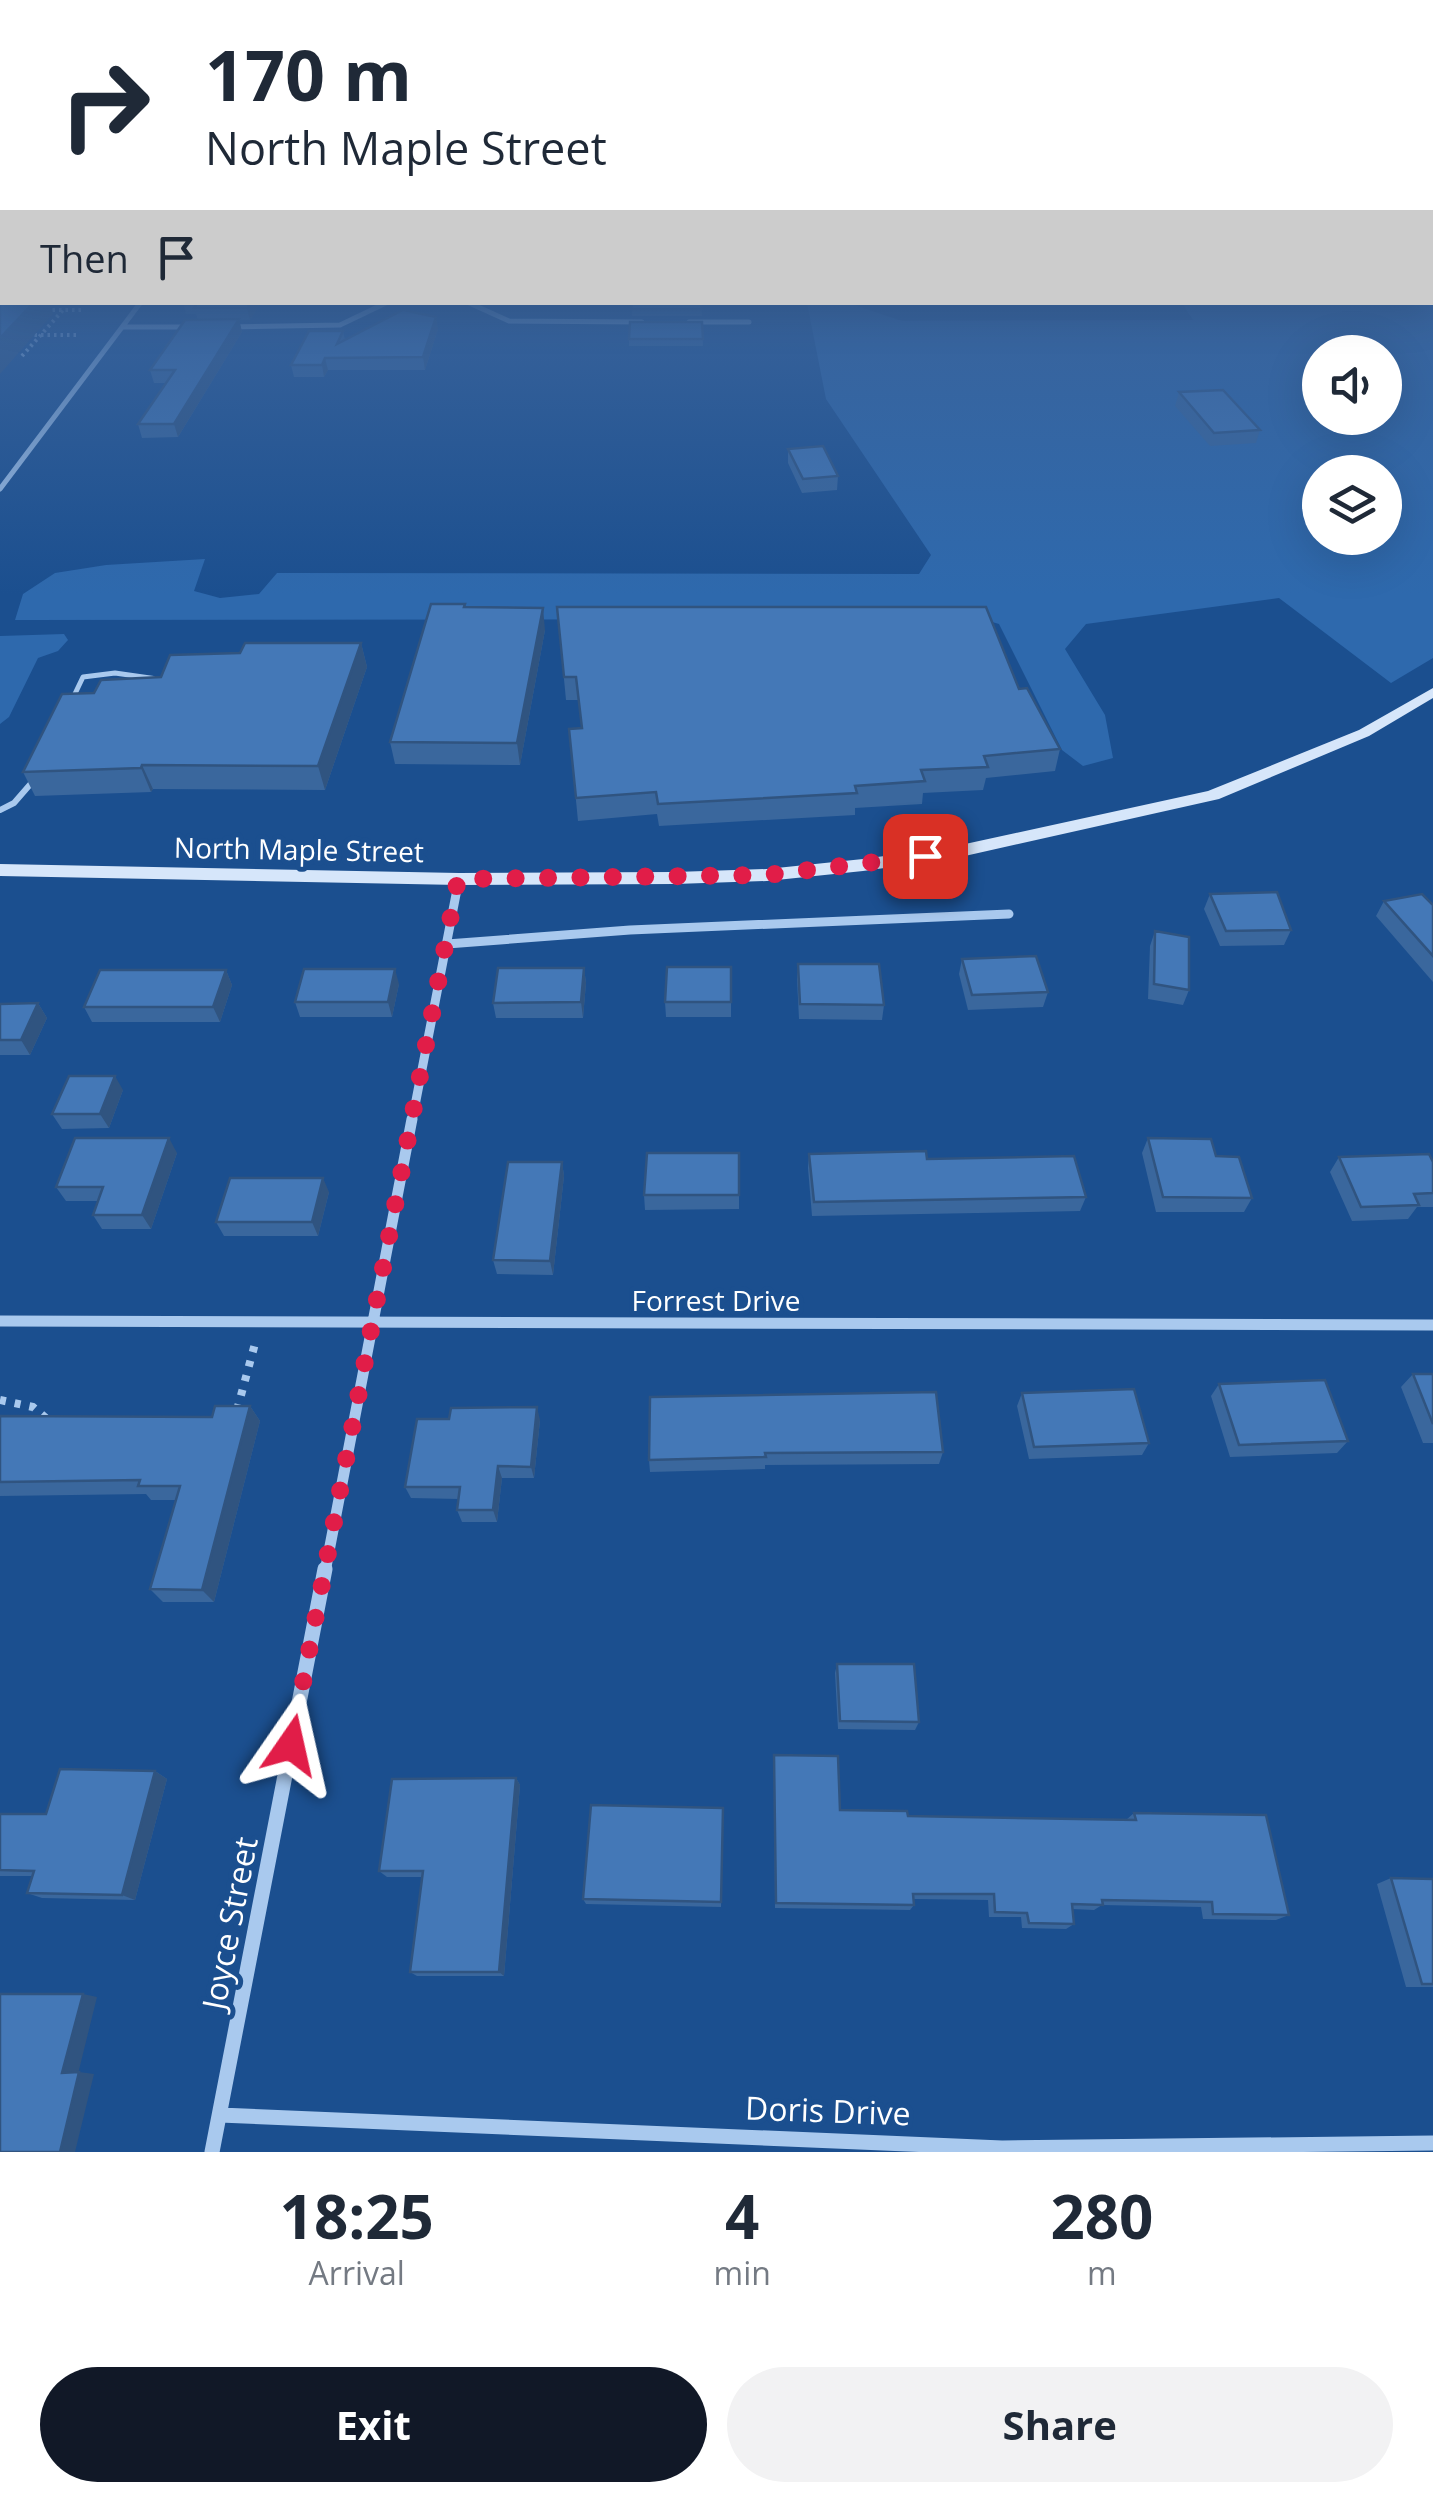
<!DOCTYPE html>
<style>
:root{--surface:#fff;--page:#f2f2f3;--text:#1f2937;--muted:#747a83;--accent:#111827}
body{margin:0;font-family:"Open Sans",sans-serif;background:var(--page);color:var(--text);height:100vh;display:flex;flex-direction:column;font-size:38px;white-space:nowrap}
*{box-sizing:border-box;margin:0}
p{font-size:32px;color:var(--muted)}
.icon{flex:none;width:55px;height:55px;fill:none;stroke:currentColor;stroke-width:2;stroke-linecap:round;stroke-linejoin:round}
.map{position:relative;height:2152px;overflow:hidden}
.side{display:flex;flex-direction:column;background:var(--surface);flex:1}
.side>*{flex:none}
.banner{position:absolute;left:0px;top:0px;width:1435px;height:305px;box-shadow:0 10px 40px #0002;background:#fff;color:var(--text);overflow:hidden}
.tools{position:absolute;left:1302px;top:335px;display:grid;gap:20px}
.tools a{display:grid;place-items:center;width:100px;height:100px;border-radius:50%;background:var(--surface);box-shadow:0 10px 40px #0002;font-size:50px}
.pin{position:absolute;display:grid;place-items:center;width:85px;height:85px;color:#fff;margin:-42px;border-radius:20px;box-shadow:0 5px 15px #0006}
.me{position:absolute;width:110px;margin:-55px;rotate:11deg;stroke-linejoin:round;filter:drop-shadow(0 0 8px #0008)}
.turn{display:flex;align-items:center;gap:35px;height:210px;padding:0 40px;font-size:45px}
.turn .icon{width:130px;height:130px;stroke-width:2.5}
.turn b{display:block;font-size:70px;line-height:85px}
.then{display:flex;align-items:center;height:95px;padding:0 40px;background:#0003;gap:20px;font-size:38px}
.eta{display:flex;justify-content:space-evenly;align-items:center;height:170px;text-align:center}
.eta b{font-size:60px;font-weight:700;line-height:70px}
.primary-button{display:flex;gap:20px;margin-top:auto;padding:20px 40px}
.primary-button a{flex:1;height:115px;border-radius:60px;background:var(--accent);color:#fff;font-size:40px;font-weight:700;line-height:115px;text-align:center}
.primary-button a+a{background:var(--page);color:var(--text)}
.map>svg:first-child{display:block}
</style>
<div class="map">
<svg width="1433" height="2152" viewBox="0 0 1433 2152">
<rect width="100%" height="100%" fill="#1b4f8f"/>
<path fill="#2e69ad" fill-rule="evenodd" d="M1433,293v365l-42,25 -112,-85 -193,26 -21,25 40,66 8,43 -30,8 -21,-16 -63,-126 -17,-5 -967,1 8,-26 32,-21 51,-8 99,-6 -11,32 26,7 39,-4 18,-21 642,1 12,-19 -105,-156 -19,-96h41l54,18 291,-1 -11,-17 250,-1zM1320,352h65v66h-65zM1320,472h65v66h-65z
M64,634l4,6 -10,11 -20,7 -29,59 -9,7v-88z"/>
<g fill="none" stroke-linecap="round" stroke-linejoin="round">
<path stroke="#a9c9ee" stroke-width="4" stroke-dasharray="2.5 4" stroke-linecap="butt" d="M46,310h39
M28,335h48
M22,356l42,-47"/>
<path stroke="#a9c9ee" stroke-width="8" stroke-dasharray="6 9" stroke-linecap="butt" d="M0,1400l33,7 14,12
M237,1410l19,-70"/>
<path stroke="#a9c9ee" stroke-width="5" d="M72,700l11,-23 32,-4 42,6"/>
<path stroke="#a9c9ee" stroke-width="6" d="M0,810l14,-7 20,-23"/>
<path stroke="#a9c9ee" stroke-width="5" d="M467,302l42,19 133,1
M689,322h60
M123,327h69
M229,327l111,-2 48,-23
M0,489l141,-187"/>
<path stroke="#a9c9ee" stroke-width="9" d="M447,944l183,-14 379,-16
M412,1121l47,-242"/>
<path stroke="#a9c9ee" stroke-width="11" d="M0,1321l1433,4
M325,1572l87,-453"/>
<path stroke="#a9c9ee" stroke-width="15" d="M220,2115l782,33 431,-5
M212,2152l113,-583"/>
<path fill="#d6e6fa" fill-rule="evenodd" d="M1433,688v10l-64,38 -150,63 -263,59 -93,13 -96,10 -92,3 -216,1 -459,-9v-12l459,9 216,-1 92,-3 96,-10 93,-13 252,-55 151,-61z"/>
</g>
<path fill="#3a679d" d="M183,302h78l-11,18h-11l3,12 -64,105 -36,1 -4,-14 28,-41h-12l-4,-13 48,-50 -2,-6h-10z
M632,302h69l1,14h-70z
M702,322l1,24h-74v-7z
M438,329l-13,41h-97l-4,7h-30l-3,-12 52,-34 2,9z
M1179,392l81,38 -4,13 -46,3 -35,-40z
M788,449l50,27 -1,14 -35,3 -14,-30z
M466,607l79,23 -25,135 -125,-1 -5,-22z
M557,607l462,82 41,60 -5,22 -69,7 -3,12 -60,3 -1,11 -67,4v7l-196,11 -2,-12 -79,7 -9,-92 13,-1 -4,-28h-12z
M361,643l6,24 -42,123 -172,-1 -2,3 -116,4 -12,-24 71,-79 67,-16 79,-24z
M1210,894l81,36 -7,15 -64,1 -16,-37z
M1384,901l49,4v77l-57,-66z
M1155,931l34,59 -6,15 -35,-6 2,-53z
M962,959l86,33 -5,15 -75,3 -9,-36z
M798,964l86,41 -2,15 -83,-1 -2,-40z
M731,967v50h-65l-1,-15z
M584,968l2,15 -3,35h-87l-3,-15z
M226,970l6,15 -12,37h-128l-8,-15z
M399,984l-7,33h-92l-5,-15z
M38,1003l9,15 -17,37h-30v-51z
M123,1090l-14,38 -47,1 -10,-15z
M1148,1138l104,60 -8,14h-88l-14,-59z
M177,1153l-26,76h-49l-9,-14 5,-14h-32l-10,-14z
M739,1153v56l-94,1 -1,-15z
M809,1154l118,5 159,38 -6,14 -268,5 -4,-48z
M1339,1157l94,5v45h-16l-9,12 -56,2 -22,-49z
M562,1162l2,14 -11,99 -56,-1 -4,-14z
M329,1192l-11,44h-94l-8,-14z
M1413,1374h20v69h-10l-22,-56z
M1219,1384l129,57 -11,12 -107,4 -19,-61z
M936,1392l7,60 -4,12 -174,1v4l-115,3 -1,-12z
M1022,1393l127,50 -7,12 -113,4 -12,-53z
M250,1406l10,15 -46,181h-51l-13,-13 26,-89h-25l-5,-6 -146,2v-80l212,1z
M540,1420l-6,58h-32l-5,44h-35l-5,-12 2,-11 -48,-1 -6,-11z
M837,1664l82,58 -4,8 -77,-1 -3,-56z
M774,1755l66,55 68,6 218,4 8,-7 155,102 -13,5 -73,-1 -2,-12 -99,-2 -8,5 -22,-1 2,15 -8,5 -44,-1 -1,-11h-32l-1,-17 -74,-1v6l-4,5 -135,-2z
M155,1771l12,8 -32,121 -93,-2 -15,-5 6,-17h-33v-62h46z
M516,1778l4,7 -16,191h-87l-7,-4 12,-95h-35l-8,-6z
M723,1808l-2,99 -135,-3 -3,-5z
M1391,1878l42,1v108h-27l-29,-103z"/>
<path fill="#305480" d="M34,302h21l-4,5 2,7 -53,60v-36z
M251,302h10l-11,18 -3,-12z
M436,317l2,12 -13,41 -2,-13z
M239,319l3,13 -64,105 -4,-13z
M325,358l3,12 -4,7 -2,-12z
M543,608l2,22 -25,135 -3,-22z
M361,643l6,24 -42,123 -7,-24z
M142,765l11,24 -2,3 -10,-24z
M584,968l2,15 -3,35 -2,-16z
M395,969l4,15 -7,33 -4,-15z
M226,970l6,15 -12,37 -7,-15z
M38,1003l9,15 -17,37 -9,-15z
M115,1076l8,14 -14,38 -9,-14z
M169,1138l8,15 -26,76 -9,-14z
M562,1162l2,14 -11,99 -3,-14z
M323,1178l6,14 -11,44 -6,-14z
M250,1406l10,15 -46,181 -12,-12z
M537,1407l3,13 -6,58 -3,-11z
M498,1466l4,12 -5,44 -4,-12z
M155,1771l12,8 -32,121 -13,-5z
M516,1778l4,7 -16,191 -5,-4z
M83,1994l14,3 -19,77 -16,-1z
M79,2072l15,2 -19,78h-15z"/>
<path fill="#4478b7" stroke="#305480" stroke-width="2.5" d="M0,293h2v9h32l-34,36z
M198,302h53l-4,6h-53z
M632,302h69l1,7h-71z
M403,310l33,7 -13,40 -98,1 -3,7h-31l18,-34h34l-6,13z
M239,319l-65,105h-36l37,-54h-25l35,-50z
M630,322h72l1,17h-74z
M1223,390l37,40 -46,3 -35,-41z
M823,446l15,30 -35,3 -15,-30z
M431,604h34l-1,3 79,1 -26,135 -127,-1z
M557,607h429l33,82 8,-1 33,61 -76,7 4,11 -67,3 4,11 -70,5 2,7 -199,11 -2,-12 -80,6 -7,-69 13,-1 -6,-51h-12z
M245,643h116l-43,123 -176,-1 -1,3 -118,4 39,-78 32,-1 7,-13 60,-3 9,-22 70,-2z
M1277,892l14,38 -65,1 -16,-37z
M1422,894l11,11v51l-49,-55z
M1155,931l34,6v53l-35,-6z
M1036,956l12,36 -76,3 -10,-36z
M798,964h81l5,41 -84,-1z
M667,967h64v35h-66z
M498,968h86l-3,34 -88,1z
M304,969h91l-7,33h-93z
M100,970h126l-13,37h-129z
M38,1003l-17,37h-21v-36z
M69,1076h46l-15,38h-48z
M75,1138h94l-27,77h-49l10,-28h-47z
M1148,1138l63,1 5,17 23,1 13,41 -89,-1z
M926,1151l1,8 147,-3 12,41 -272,5 -5,-48z
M647,1153h92v42h-95z
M1429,1154l4,8v31l-19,1 5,11 -58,2 -22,-50z
M508,1162h54l-12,99 -57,-1z
M230,1178h93l-11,44h-96z
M1413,1374h20v50z
M1325,1380l23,61 -109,4 -20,-61z
M1134,1389l15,54 -115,4 -12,-54z
M936,1392l7,60 -178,1 1,4 -117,3 1,-63z
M215,1406h35l-48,184 -52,-1 30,-103h-42l2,-6 -140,2v-66l212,1z
M537,1407l-6,60 -33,-1 -5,44h-36l3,-23h-55l12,-68h32l2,-11z
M837,1664h77l5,58 -79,-1z
M774,1755l64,1 2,54 67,1 1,5 228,4 -2,-7 132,2 23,100 -76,-1 -1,-12 -110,-2 1,5 -31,-1 2,20 -45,-1 -2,-10 -32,-1 -1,-18h-81l1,11 -138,-2z
M60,1769l95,2 -33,124 -95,-2 7,-22 -34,-1v-56h46z
M516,1778l-17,194h-89l13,-101h-44l13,-92z
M591,1805l132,3 -2,94 -138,-3z
M1391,1878l42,1v105h-11z
M0,1994h83l-21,79 17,-1 -19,80h-60z"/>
<linearGradient id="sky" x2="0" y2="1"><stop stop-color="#0f2b4f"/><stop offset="0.49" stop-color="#39639b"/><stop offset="1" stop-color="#39639b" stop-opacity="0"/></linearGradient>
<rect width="1433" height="594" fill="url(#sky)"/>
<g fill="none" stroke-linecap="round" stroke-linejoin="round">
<path stroke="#e11d48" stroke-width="18" stroke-dasharray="0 32.4" d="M291,1745l167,-866 309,-4 158,-19"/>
</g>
<g text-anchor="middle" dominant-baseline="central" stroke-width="10" stroke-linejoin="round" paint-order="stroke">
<g font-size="28" fill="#fff" stroke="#1b4f8f">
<text transform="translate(299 849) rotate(1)">North Maple Street</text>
<text x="716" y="1300">Forrest Drive</text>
</g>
<g font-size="32" fill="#fff" stroke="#1b4f8f">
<text transform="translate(229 1923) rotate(-79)">Joyce Street</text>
<text transform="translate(828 2110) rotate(2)">Doris Drive</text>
</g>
</g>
</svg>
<div class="tools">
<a><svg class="icon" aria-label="sound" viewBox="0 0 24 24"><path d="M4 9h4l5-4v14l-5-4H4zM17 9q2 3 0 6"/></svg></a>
<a><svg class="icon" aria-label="layers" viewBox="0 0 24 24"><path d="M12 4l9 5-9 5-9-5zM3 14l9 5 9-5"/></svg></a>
</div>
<div class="pin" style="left:925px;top:856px;background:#d93025"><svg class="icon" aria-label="arrive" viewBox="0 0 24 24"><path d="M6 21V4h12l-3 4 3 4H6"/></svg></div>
<svg class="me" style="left:291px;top:1745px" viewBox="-20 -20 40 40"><path d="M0-17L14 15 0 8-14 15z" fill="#e11d48" stroke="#fff" stroke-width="4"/></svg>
<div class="banner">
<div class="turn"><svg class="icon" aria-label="right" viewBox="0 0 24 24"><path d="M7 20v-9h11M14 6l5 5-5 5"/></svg><div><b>170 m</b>North Maple Street</div></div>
<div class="then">Then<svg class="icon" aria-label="arrive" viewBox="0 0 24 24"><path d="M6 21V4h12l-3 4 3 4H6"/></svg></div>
</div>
</div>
<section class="side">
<div class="eta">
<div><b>18:25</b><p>Arrival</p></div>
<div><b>4</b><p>min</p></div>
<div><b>280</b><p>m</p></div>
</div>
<div class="primary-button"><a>Exit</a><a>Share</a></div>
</section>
